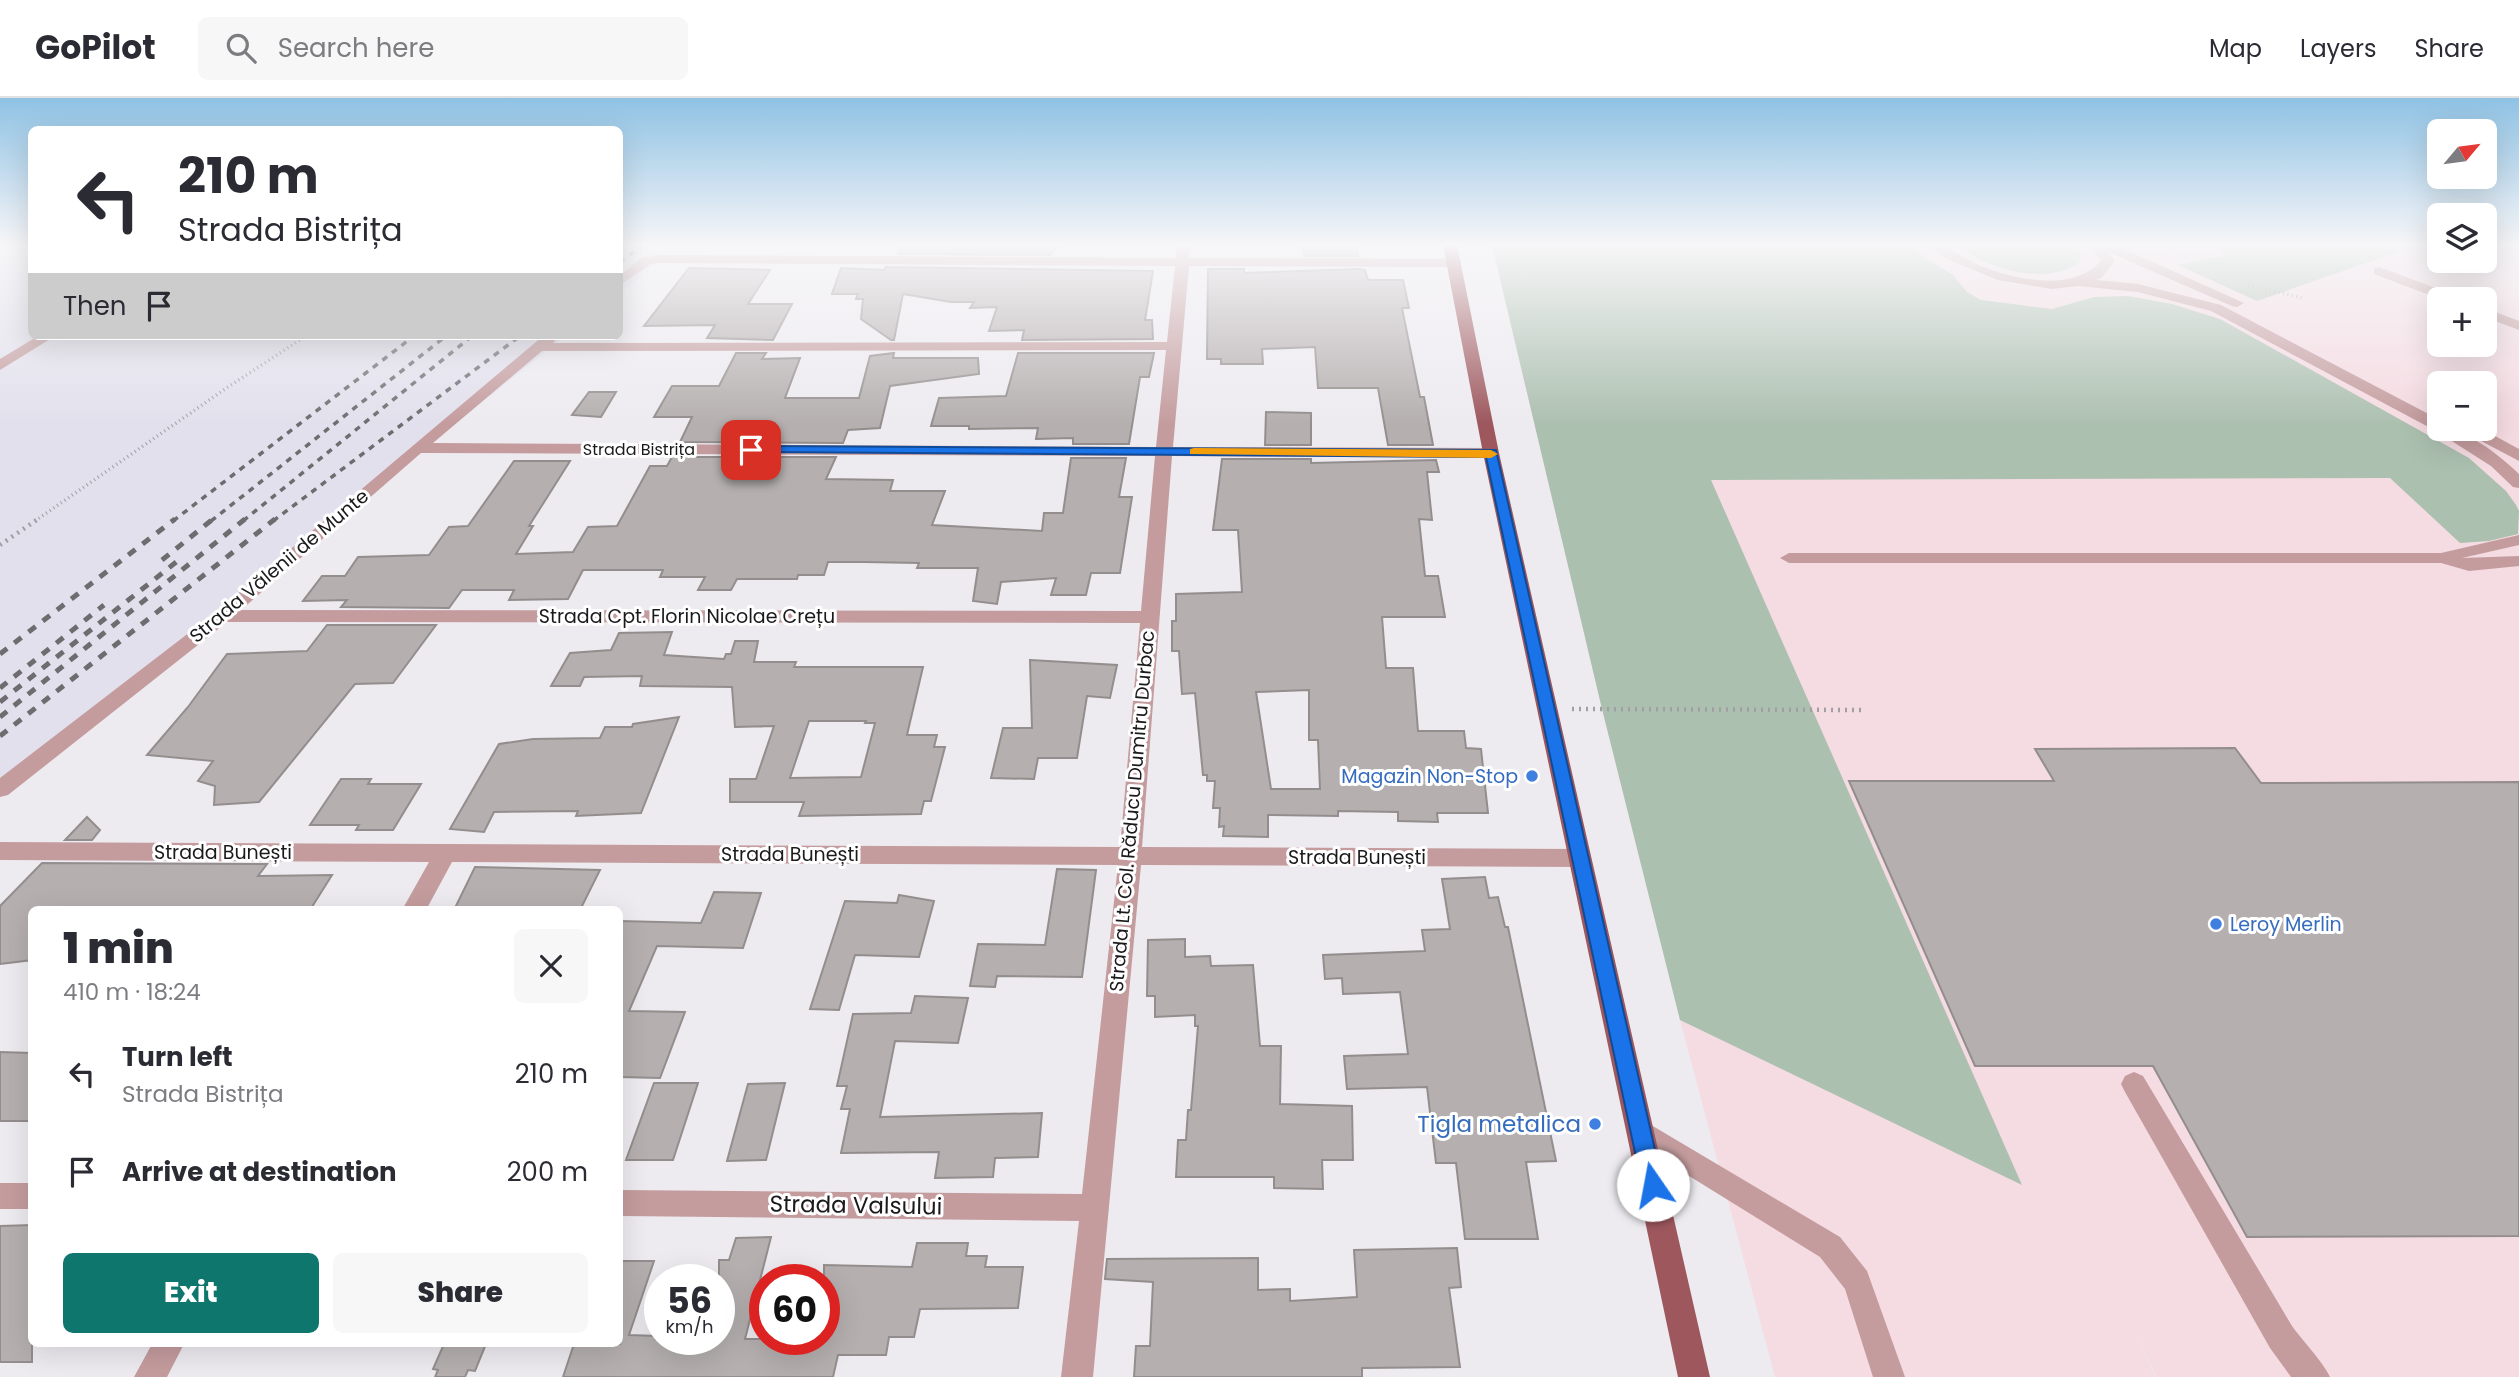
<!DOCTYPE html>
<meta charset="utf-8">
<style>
:root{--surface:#fff;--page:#f7f7f7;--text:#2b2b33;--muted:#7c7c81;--line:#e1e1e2;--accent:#0f766e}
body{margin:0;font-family:Poppins,sans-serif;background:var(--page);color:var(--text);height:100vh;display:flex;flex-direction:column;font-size:26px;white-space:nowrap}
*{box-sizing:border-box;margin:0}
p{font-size:23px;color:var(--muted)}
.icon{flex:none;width:38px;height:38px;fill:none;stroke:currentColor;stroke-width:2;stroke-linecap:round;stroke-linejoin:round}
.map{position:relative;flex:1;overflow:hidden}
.side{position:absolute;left:28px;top:808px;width:595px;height:441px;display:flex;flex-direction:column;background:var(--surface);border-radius:10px;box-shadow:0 7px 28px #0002}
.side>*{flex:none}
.banner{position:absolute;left:28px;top:28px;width:595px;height:214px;border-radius:10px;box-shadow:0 7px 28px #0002;background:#fff;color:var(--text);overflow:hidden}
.needle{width:46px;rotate:61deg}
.tools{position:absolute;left:2427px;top:21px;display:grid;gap:14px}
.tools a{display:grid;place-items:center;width:70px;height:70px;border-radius:10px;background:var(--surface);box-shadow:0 7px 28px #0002;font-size:35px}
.speed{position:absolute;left:644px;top:1166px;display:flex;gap:14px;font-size:35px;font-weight:700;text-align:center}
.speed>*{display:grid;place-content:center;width:91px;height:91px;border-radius:50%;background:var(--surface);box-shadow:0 7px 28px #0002;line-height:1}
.speed small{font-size:18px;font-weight:400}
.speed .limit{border:10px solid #d22;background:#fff;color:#111}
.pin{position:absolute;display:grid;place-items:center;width:60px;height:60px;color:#fff;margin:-30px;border-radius:14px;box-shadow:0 4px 10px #0006}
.me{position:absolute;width:77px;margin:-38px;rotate:348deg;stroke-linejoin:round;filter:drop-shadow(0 0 5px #0008)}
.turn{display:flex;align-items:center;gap:24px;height:147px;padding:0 35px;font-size:32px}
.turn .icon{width:91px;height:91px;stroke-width:2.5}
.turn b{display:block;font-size:49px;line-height:60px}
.then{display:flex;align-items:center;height:66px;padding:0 35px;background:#0003;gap:14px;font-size:26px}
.round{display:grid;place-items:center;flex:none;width:74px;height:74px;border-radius:10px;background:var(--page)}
.summary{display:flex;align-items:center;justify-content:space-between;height:119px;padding:0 35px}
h1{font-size:42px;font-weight:800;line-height:52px}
.button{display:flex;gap:14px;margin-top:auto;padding:14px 35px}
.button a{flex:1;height:80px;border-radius:10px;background:var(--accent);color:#fff;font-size:28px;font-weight:800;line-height:80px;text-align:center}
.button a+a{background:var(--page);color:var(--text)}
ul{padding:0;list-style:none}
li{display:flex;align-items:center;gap:21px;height:98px;padding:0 35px}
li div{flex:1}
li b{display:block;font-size:26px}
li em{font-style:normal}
header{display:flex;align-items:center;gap:42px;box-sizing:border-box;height:98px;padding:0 35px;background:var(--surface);border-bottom:2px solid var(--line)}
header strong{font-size:33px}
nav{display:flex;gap:38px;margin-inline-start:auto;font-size:24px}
.search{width:490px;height:63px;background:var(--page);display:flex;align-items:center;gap:18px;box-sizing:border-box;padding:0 24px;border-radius:10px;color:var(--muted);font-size:26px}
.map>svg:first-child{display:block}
</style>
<header>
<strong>GoPilot</strong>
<div class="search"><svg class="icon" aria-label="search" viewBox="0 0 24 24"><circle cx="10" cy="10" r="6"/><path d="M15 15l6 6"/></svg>Search here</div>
<nav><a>Map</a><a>Layers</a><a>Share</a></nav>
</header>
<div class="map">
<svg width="2519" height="1279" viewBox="0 0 2519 1279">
<rect width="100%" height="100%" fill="#edebf0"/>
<path fill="#f5dbe2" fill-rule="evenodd" d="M1492,147h947l1,16h45v-16h34v1132h-363l-21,-45 20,45h-380l-95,-357 -78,-311zM2440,201h45v46h-45zM2440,285h45v46h-45z"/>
<path fill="#e2e0ec" d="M0,147h31l1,91h533l-565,451z
M620,147h60l-60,48z"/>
<path fill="#acc0b0" d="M1492,147h420l8,10 33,20 14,17 14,8 71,9 42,-12 34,-1 44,8 48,15 249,139 37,33 10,14 3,6 -1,23 -29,7 -29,2 -70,-65 -679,2 311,705 -342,-165 -78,-311z
M1959,147h116l6,8 -1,9c-32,24 -94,8 -121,-17z
M2212,147h188l3,5 -146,51 -79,-36 49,-10z"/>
<path fill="#b5afaf" stroke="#938e8d" stroke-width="2" fill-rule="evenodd" d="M905,147h153l-8,10 -152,-1z
M1303,147h53l2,11h-54z
M886,169l267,4 -8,49h7l1,19 -131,1 2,-10 -35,1 8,-24 -27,1 4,-6h-23l-48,-8 -9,46h-3l-30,-21 2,-20h-7l2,-5h-26l9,-26 43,2z
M689,170l81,2 -22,34h44l-19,36 -66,-2 8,-13 -71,1z
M1208,171h36v4l115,-4 6,1 3,10h35l6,28h-7l18,89h4l9,48h-45l-10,-57h-60l-3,-41 -53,2 1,15h-42v-5h-14z
M736,255h30l-4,6 38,-1 -15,40h74l11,-42 24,-3 -1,5h85l1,16 -89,12 -10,42 -32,2 -5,13 -163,-1 12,-25h-38l18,-31h47z
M1018,255h136l-5,24h-9l-11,67h-56v-6l-37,1 2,-11 -69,1v-3h-38l8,-28 67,-2z
M589,294h27l-15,25 -29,-2z
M1266,314l45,1v32h-46z
M672,359h164l-10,22 67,1 -3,11h55l-13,34 110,6 2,-18h19l8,-55h55l-7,39h13l-12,76h-29l-5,22h-35l5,-17 -55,4 -4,22 -24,-3 5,-33h-61l2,-5 -55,-1h-36l-4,13h-26l-1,4h-60l-6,11h-33l7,-13h-45l3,-7h-80l-15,29 -59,1 5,-10h-52l-13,18 -108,-1 6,-7 -44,1 19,-25h23l13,-19 71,-2 20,-28 19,-1 46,-65h56l-41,65h4l-17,28 57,-2 15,-25 29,-1 33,-60h17z
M1222,361h89v4l125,-3 3,12h-12l5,48 -13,-1 6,57h13l7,41h-63l4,51h27l5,63h46l2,17 15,1 7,64h-51l1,9 -40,-1v-9l-60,-1v5l-70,-1v22l-45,-1 1,-10 -5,1 1,-19h-7l2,-27h-8v-6h-4l-8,-82 -13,1 -3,-43h-7v-30h4v-27l66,-2 -4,-62h-25zM1309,592v50h9l2,49h-49l-15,-97z
M327,527h109l-43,58 -38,1 -96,118 -45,3 1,-19 -17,-5 15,-20 -66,-6 41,-48 39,-53 80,-3z
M672,534l-8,23 60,4 2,-5h5l4,-13h23l-4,21h42l-2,5h129l-16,68h30l-3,12h11l-14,54h-7l-3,13 -122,2 5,-14h-74v-23h26l18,-53 -39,1 -3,-40 -92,-1 2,-10 -58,1 -4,9h-29l19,-33 41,-3 8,-17zM809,623h57l-1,2h10l-14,54 -71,1z
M1030,562l87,5 -7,33 -23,-2 -10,62h-39l-4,21 -43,-1 12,-50h29z
M679,619l-38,96 -65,3 2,-5 -84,1 -10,20 -34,-3 49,-85 34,-5 67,-1 5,-11h27l1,-3z
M2235,650l26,35 258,-1v454l-272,1 -94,-171h-178l-126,-285h205l-19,-32z
M341,681h30l-3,5h53l-28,46h-37l3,-5h-49z
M87,719l13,13 -8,10h-27z
M42,765l225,1 -9,12 74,-1 -22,35h-278v50l-32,4v-58z
M475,769l85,2 40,1 -20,40h-126z
M1057,771l39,1 -14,107 -85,-1 -2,11 -25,-1 8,-42 67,1z
M1485,779l4,21 9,-1 7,30h3l48,234 -30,1 12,77h-73l-9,-76h-20l-9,-76 -80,2 -3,-33 64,-2 -8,-62 -57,2 -1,-16 -17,1 -2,-24 102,-4 -3,-21 28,-1 -8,-50z
M714,794l47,1 -18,55 -86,-2 -28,65 56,1 -25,66 -40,-1v-156l81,2z
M899,797l35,6 -15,56 -64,-2 -16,55 -29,-1 35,-108 52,2z
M1185,841v18l25,-1 1,10 42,-1 7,81h21l-1,58 72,2 1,54h-31l1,29 -49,-1v-11h-98l2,-37h8l2,-30h3l7,-84h-3v-11l-40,2v-21h-8l1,-56z
M915,898l53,2 -10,45 -63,-2 -15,76 162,-4 -4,44 -43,1 -2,19 -58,1 4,-26 -98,1 9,-44h-9l6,-23h-10l16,-72 58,-1z
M0,954l32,1v68h-32z
M654,985h44l-25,77h-47z
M785,985l-19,77 -39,1 21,-77z
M32,1127v137h-32v-136z
M771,1139l-26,102h79v-74l88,2 5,-24h51l-2,13h21l-2,11h38l-5,41 -98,1 -6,28h-25l-3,18h-48l-5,22h-270l11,-33h46v-83h34l-25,74 28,1 -1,3h63v-79h10l7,-22z
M1457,1150l4,39 -12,1 11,79 -98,1v9h-228l2,-31h14l3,-64 -48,-3 2,-20 151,-1v32l32,-1v12l67,-4 -3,-47z
M444,1246h42l-11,27 -7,-1 -3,7h-30l3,-7 -5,-1z"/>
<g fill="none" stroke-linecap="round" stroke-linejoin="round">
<path stroke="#a19fa3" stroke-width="3.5" stroke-dasharray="1 3.5" stroke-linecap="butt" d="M2165,147l24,13
M2248,187l55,13
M35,423l193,-134 78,-51"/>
<path stroke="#a19fa3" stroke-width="4.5" stroke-dasharray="2 5" stroke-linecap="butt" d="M0,447l38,-26
M1572,611l290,1"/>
<path fill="#c49c9e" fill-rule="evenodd" d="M1177,147h14l-2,13 265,1 7,4 -7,4 -265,-1 -16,181 318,1 8,5 -8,5 -319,-2 -30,391 438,2 8,3 3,6 -3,6 -8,3 -439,-2 -48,512h-32l18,-156 -459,-5v-26l462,4 36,-329 -666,-3 -26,48h-24l27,-48 -429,-2v-18l1120,5 20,-224 -913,-1 -219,173 -8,2v-19l216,-166 327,-276h16l-6,7 614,-1 8,-76 -516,-3 -8,1 -31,21v-10l22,-17 17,-3 517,3zM1166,252l-10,97 -723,-4 109,-92zM421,355l734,3 -14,155 -900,-1z
M1930,147c18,0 28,10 44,18 36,16 98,31 127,-2l-11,-16h25l129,58 -7,4 -5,-1 -124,-54 7,9 -14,17 -5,2 42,4 83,21 219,115v9c28,0 59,26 79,45v14l-6,-1 -22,-21 -55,-35 -225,-120 -73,-19 -60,-6 -26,3 -54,-9 -51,-21z
M2379,169l78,29 2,3h-19l-66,-25v-6z
M2485,210l34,13v9l-34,-13z
M38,238h17l-55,34v-11z
M2465,331h17l37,20v12l-53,-28z
M2519,437v10l-57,13 57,-2v10l-50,5 -28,-8h-652l-9,-5 9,-5h652z
M2134,974l9,4 149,250c11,15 31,36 38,51h-39l-21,-29 -145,-256 -4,-8 4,-8z
M1641,1021l199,118 27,34 38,106h-32l-28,-88 -25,-32 -189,-117 -4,-9 4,-9z
M0,1085h32v26h-32z
M152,1246h32l-17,33h-33z"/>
<path fill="#9d575d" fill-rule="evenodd" d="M1443,147h14l42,208 211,924h-32l-195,-924z"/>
<path stroke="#6e6c6f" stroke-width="3.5" stroke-dasharray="6 6" stroke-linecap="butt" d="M620,164l23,-17
M173,423l241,-185
M211,423l235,-185
M243,423l229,-185
M273,423l247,-185"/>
<path stroke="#6e6c6f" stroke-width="5" stroke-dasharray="9 9" stroke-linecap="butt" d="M162,462l51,-41
M0,556l175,-135
M0,590l104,-83
M0,604l180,-143
M0,619l245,-198
M0,638l275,-217"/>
</g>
<linearGradient id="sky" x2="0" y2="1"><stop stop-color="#8fc2e4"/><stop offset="0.45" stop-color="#f7f6f8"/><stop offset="1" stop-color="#f7f6f8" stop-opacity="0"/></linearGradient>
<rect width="2519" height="326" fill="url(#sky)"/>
<path fill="#1a73e8" stroke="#114b97" stroke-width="2" d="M751,348l745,4 167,735 -3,7 -7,3 -8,-3 -3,-7 -156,-728 -739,-5 -2,-2z"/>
<path fill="#f59e0b" d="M1194,350l297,2 7,4 -7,4 -301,-4v-5z"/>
<g fill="#3f7fe0" stroke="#fff" stroke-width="2.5">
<circle cx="1532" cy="678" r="7"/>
<circle cx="2216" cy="826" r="7"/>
<circle cx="1595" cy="1026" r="7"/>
</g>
<g text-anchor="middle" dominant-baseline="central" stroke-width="6" stroke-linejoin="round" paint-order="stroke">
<g font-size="16" fill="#1a191b" stroke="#fff">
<text x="639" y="351">Strada Bistrița</text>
</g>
<g font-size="19" fill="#1a191b" stroke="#fff">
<text transform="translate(279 468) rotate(-40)">Strada Vălenii de Munte</text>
<text x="687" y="518">Strada Cpt. Florin Nicolae Crețu</text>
<text transform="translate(1132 713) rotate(-85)">Strada Lt. Col. Răducu Dumitru Durbac</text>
<text x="223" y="754">Strada Bunești</text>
<text x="790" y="756">Strada Bunești</text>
<text x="1357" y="759">Strada Bunești</text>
</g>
<g font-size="19" fill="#366cbe" stroke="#fff" text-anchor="end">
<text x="1518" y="678">Magazin Non-Stop</text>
<text x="2230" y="826" text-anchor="start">Leroy Merlin</text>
</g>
<g font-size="23" fill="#366cbe" stroke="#fff" text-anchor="end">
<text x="1581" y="1026">Tigla metalica</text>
</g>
<g font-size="23" fill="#1a191b" stroke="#fff">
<text transform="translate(856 1107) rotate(1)">Strada Valsului</text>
</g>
</g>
</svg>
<div class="tools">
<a><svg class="needle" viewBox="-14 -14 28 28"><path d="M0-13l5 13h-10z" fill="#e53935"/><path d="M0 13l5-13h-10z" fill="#7c7c81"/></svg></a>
<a><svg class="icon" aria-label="layers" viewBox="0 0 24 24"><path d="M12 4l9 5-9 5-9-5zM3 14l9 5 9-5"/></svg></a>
<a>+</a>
<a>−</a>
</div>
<div class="speed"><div>56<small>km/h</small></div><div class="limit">60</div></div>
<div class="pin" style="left:751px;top:352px;background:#d93025"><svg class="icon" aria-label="arrive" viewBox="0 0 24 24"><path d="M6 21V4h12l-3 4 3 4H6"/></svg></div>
<svg class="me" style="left:1653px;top:1087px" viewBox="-20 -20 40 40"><circle r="19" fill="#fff"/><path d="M0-13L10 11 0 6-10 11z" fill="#1a73e8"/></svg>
<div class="banner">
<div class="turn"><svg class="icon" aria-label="left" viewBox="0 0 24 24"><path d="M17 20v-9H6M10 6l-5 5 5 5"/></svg><div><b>210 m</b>Strada Bistrița</div></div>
<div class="then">Then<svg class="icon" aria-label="arrive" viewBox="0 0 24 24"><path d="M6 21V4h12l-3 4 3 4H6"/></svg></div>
</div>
<section class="side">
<div class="summary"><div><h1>1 min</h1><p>410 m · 18:24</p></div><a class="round"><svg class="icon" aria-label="close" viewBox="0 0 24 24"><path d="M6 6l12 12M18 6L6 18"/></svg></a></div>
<ul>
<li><svg class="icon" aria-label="left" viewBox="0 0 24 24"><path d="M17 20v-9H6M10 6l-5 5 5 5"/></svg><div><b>Turn left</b><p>Strada Bistrița</p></div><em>210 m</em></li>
<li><svg class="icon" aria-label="arrive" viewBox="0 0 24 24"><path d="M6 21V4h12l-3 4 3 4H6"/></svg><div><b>Arrive at destination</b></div><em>200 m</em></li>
</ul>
<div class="button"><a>Exit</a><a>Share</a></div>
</section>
</div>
